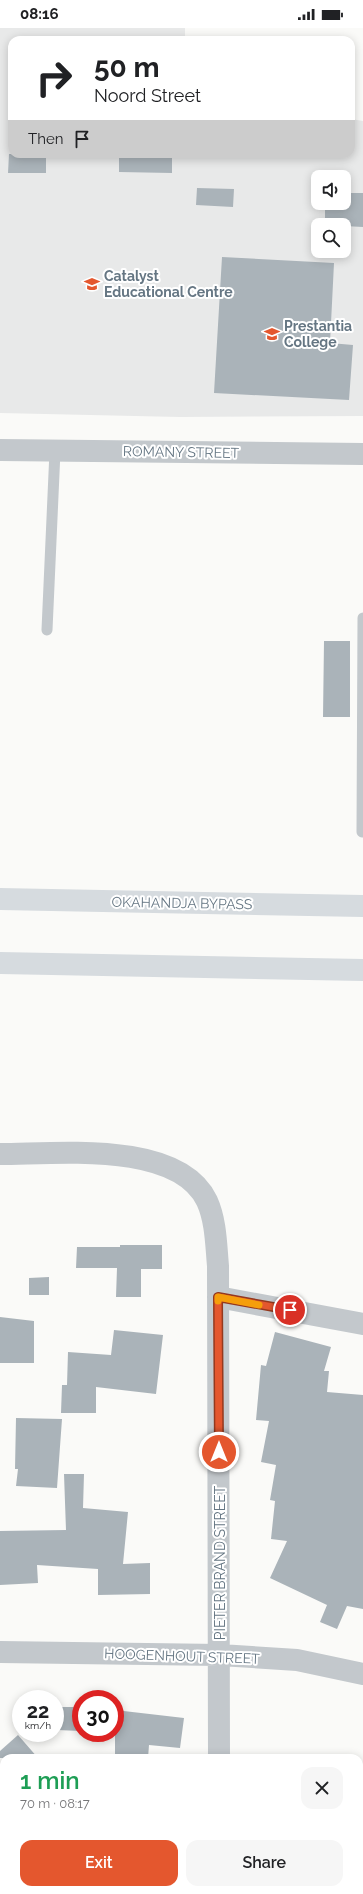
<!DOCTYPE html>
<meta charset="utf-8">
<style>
:root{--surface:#fff;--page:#f6f6f6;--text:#202124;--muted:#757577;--accent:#e4572e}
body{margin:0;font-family:Raleway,sans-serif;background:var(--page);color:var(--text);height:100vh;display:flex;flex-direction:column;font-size:15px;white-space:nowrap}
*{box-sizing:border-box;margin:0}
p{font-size:13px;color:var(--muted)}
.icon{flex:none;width:22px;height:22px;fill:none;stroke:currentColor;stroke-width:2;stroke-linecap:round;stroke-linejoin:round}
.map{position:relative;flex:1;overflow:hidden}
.side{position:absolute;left:0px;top:1726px;width:363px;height:140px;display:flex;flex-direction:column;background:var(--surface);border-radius:12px 12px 0 0;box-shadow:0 2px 10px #0003}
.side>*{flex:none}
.hud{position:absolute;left:8px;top:8px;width:347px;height:122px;border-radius:12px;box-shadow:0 2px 10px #0003;background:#fff;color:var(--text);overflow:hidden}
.controls{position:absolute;left:311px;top:142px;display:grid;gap:8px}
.controls a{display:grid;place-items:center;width:40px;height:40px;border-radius:8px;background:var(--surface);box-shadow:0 2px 10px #0003;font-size:20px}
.speed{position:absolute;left:12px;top:1662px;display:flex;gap:8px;font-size:20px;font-weight:700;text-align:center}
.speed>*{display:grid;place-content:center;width:52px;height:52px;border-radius:50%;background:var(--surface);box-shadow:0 2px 10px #0003;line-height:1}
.speed small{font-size:10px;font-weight:400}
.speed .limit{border:6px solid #d22;background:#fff;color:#111}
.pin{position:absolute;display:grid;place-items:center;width:34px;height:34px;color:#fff;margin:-17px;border:2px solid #fff;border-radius:50%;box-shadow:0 1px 4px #0007}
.me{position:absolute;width:44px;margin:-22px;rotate:0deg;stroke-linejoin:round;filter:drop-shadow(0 0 3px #0008)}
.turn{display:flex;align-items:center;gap:14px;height:84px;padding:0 20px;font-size:18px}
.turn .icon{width:52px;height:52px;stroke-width:2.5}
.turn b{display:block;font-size:28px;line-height:34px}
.then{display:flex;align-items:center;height:38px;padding:0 20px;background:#0003;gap:8px;font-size:15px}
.round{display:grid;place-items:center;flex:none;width:42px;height:42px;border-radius:12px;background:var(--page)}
.summary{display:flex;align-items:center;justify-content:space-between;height:68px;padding:0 20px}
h1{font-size:24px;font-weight:600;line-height:30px;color:#1e9e55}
.action{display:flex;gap:8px;margin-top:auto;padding:8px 20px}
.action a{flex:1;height:46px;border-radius:12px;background:var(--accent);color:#fff;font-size:16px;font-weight:600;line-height:46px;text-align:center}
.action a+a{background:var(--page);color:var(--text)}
.status{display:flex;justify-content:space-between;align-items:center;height:28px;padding:0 20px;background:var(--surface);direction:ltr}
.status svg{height:11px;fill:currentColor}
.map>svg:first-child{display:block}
</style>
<div class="status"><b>08:16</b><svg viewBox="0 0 49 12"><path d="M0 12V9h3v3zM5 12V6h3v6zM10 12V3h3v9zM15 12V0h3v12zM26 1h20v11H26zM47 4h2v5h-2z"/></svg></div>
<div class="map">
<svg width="363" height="1866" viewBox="0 0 363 1866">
<rect width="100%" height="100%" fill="#fafaf8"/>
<path fill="#e8e9e9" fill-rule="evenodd" d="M0,0h185v12h-173v114h339v-35l12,2v295l-183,1 -180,-4zM318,149h26v26h-26zM318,197h26v26h-26z"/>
<path fill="#aab3b9" d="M9,126h37v19h-38z
M119,126h53v19l-53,-1z
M197,160l37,1 -1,18 -37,-2z
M344,165h19v34l-38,-2v-22h19z
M222,229l112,6 -4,80 23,2 -4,55 -135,-7z
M324,613h26v76h-27z
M120,1217h42v24h-21v28h-25l1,-29h-41l1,-21h43z
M49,1249v18h-20v-17z
M0,1289l34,4v42h-34z
M114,1302l49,5 -7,59 -60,-7v26h-35l1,-28h5l1,-33 43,3z
M275,1304l56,15 -7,24h5l-2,21 36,3v214l-16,-3 -10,23 -17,-7 7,-17 -57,-27 17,-37 -16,-2 4,-38 -5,-1 6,-35 -15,-3 8,-41 -13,-1 5,-55 5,1z
M16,1390l46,1 -5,69 -41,-2 2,-17h-3z
M64,1446h20l-1,34 45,4 -5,52 27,-1v31l-52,1v-26l-61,-4 1,18 -38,2v-54l66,-1z
M58,1679h23v24l-24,-1z
M115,1682l69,8 -4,30 -31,-3 -1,13h-33z
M18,1707l20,23h-38v-7z"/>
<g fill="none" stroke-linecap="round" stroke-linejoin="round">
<path stroke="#c3c8cc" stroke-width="11" d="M47,602l8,-179
M362,804l1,-214"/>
<path stroke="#c3c8cc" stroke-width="22" d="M0,422l363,4
M0,1126c56,0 178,-14 207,47 9,20 9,43 11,65l1,492
M218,1269l145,27
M0,1624l220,3 77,5 66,14
M218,1866v-4"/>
<path stroke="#d6dbdf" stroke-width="22" d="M0,871l363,7
M0,935l363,7"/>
</g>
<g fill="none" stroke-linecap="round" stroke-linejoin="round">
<defs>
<path id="route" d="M219,1424l-1,-155 72,13"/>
</defs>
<use href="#route" stroke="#94391e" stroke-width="10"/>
<use href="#route" stroke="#e4572e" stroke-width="7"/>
<path stroke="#f59e0b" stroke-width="7" d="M218,1273v-4l41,8"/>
</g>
<defs>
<symbol id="school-bare" viewBox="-9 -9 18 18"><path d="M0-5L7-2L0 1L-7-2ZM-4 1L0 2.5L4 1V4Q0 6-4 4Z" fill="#e4572e" stroke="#fff" stroke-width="2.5" paint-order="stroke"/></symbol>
</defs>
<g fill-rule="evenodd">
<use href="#school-bare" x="81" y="245" width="22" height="22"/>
<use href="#school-bare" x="261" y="295" width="22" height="22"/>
</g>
<g text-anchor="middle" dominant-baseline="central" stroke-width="4" stroke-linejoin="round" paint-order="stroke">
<g font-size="14" font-weight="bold" fill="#657683" stroke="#fff" text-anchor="start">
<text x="104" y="248">Catalyst<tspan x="104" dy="16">Educational Centre</tspan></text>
<text x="284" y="298">Prestantia<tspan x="284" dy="16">College</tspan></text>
</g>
<g font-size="14" fill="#657683" stroke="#fff">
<text transform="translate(181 424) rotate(1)">ROMANY STREET</text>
<text transform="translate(182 875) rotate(1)">OKAHANDJA BYPASS</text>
<text transform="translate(220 1535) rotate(-90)">PIETER BRAND STREET</text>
<text transform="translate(182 1628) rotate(2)">HOOGENHOUT STREET</text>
</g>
</g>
</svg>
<div class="controls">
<a><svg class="icon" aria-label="sound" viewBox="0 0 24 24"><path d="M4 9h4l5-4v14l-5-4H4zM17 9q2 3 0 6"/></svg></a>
<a><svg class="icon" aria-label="search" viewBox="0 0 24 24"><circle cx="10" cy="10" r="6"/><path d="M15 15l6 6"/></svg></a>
</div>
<div class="speed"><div>22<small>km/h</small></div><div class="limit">30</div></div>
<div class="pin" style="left:290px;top:1282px;background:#d93025"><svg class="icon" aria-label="arrive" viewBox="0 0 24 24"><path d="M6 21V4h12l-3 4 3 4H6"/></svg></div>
<svg class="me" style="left:219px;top:1424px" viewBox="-20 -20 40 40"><circle r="17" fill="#e4572e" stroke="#fff" stroke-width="3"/><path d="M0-11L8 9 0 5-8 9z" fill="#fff"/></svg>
<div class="hud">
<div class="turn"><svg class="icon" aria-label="right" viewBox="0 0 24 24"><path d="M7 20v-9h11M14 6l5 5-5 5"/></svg><div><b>50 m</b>Noord Street</div></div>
<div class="then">Then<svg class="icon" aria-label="arrive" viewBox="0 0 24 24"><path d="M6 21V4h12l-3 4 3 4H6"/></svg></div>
</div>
<section class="side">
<div class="summary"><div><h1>1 min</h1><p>70 m · 08:17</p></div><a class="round"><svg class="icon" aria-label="close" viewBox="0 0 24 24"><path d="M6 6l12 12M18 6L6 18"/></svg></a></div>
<div class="action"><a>Exit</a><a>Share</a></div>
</section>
</div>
